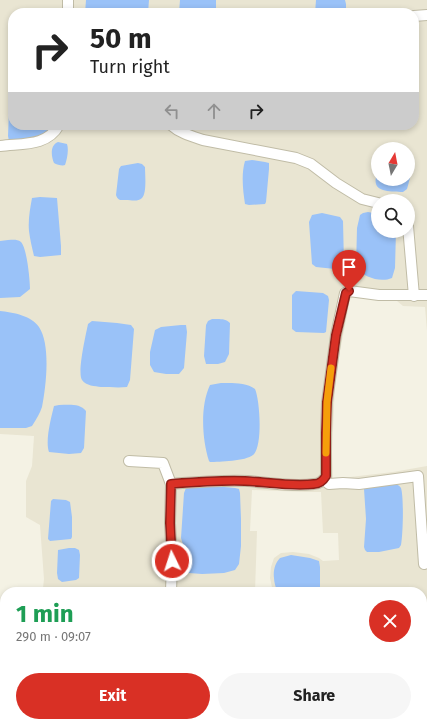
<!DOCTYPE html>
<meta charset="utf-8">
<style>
:root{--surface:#fff;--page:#f6f6f6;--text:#222;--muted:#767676;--accent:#d93025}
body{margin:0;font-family:"Fira Sans",sans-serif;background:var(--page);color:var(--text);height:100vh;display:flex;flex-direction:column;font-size:15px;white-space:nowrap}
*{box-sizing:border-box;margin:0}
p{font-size:13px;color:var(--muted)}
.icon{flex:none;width:22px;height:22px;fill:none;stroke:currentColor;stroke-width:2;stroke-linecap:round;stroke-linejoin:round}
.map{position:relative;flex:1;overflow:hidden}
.side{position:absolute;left:0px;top:587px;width:427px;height:140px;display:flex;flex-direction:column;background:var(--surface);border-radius:16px 16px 0 0;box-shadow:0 2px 6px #0003}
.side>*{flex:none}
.guide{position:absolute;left:8px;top:8px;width:411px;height:122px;border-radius:16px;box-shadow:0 2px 6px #0003;background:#fff;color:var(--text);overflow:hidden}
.needle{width:26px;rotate:10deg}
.fabs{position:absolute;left:371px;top:142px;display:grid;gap:8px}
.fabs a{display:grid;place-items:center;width:44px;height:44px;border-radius:50%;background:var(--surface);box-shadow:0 2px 6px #0003;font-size:20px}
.pin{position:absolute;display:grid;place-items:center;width:34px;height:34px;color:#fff;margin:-41px -17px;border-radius:50% 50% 50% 0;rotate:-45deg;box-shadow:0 0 4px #0007}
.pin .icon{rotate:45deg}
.me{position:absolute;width:44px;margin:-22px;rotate:356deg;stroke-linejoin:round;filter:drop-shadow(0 0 3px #0008)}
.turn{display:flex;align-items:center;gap:14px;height:84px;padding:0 16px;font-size:18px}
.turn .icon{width:52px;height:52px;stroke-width:2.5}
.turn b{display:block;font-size:28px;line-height:34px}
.lanes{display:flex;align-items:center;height:38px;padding:0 16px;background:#0003;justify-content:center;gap:20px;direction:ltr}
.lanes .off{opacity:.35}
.round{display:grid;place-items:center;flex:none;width:42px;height:42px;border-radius:21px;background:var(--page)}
.overview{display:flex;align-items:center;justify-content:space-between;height:68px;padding:0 16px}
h1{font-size:24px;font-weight:700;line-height:30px;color:#1e9e55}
.action{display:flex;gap:8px;margin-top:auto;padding:8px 16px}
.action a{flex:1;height:46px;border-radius:24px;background:var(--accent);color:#fff;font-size:16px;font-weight:700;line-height:46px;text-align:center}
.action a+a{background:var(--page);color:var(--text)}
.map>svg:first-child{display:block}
</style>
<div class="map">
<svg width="427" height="727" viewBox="0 0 427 727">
<rect width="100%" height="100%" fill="#f4f2e4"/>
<path fill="#e9e5d2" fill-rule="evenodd" d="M0,0h427v331l-2,-24 -22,-1 -6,-5 -29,-2 -14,-3 -4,4 -10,51 -5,34 -3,67 1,27 60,-7 34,-6v261h-166v-5h161v-130h-149l-3,-14 1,-11 3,-9 7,-5 12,-1 16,2 10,4 4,3 16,-1 -1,-27h-15l-2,-41h-16l-53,-2 -2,41h7l-2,61h-181l-31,-4 1,-9 -4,-54 -14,-8v-36l6,-15 2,-30 -34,-2zM13,13h401v112h-401zM378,149h30v30h-30zM378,201h30v30h-30z"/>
<path fill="#9ac2f8" d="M86,0h63l-1,13h-63z
M180,0h36v13h-37z
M316,0h29l1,4v9h-31z
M13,77v48h41l-7,8 -13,6 -25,2 -1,-5 2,-53z
M58,142l9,2c2,6 0,15 -2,21 -2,1 -8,0 -11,-2 -3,-7 -4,-18 4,-21z
M252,160l13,2 4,1v6l-3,33 -1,2 -16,1 -4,-1c-2,-13 -4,-30 0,-43z
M138,163l4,1 3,3c0,7 2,26 -3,31 -4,4 -11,2 -16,2 -5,0 -8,1 -10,-5l3,-26 2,-3z
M408,171h1l1,7 -3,11 -4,3c-13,-1 -33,1 -26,-18l1,-1v6h30z
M40,197l17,1 4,48v9l-21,2 -6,-1c-2,-8 -4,-17 -5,-25 -1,-11 1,-22 3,-33z
M368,212l10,2v17h18l-1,37 -3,10c-12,5 -28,-1 -36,-10l1,-40 3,-13 3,-2z
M322,213l18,4 3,4 1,43 -5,4 -4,1 -19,-2 -4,-3 -3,-42 3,-7z
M8,240c5,0 9,-1 13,2 6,6 9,39 9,47l-10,8 -20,1v-57z
M296,291l27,2 5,3 1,4 -3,32 -2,1 -28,-1 -4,-3v-34z
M0,311c12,1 32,5 39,16 12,18 7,60 3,80 -2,6 -6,13 -10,19l-6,2h-26z
M212,319c6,0 14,-1 18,4l-1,31 -4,8 -7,2h-12l-2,-8 2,-31 2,-4z
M92,321l25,2 14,2 3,4 -4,51 -3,7c-9,1 -17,0 -26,0 -6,-1 -15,-1 -19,-7 -5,-7 4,-46 6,-56z
M181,325h5l1,7 -3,36 -5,6h-13l-12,-2 -4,-7v-13l5,-22 6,-3z
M221,383c10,0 25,-1 34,6 5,11 8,58 -2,66 -7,6 -34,7 -43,7l-1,-1c-7,-22 -9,-55 1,-76z
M59,405c9,0 21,-2 27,6l-2,37 -3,5 -12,1 -20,-2c-4,-11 2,-34 5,-46z
M393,483c3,1 6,2 8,5 3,10 2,46 0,57l-2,3 -20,4h-12l-2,-2 -1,-3 2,-28 -2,-30 4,-2z
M213,486l22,2 4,1 1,4 1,26v27l-2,18 -4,6 -11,3 -22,1 -13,-1 -3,-1 -2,-3v-21l-3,-10 3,-45 2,-5z
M53,499l13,1 4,2 2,15v20l-1,2 -21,2 -2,-2 3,-38z
M69,548h6l4,2 1,5 -1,23 -3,2 -14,2 -4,-3 -1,-6 1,-23z
M291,555l19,3 9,3 1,6v25h-43c-1,-5 -3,-9 -3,-14 -1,-7 1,-15 6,-20z
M291,722h44v5h-45z"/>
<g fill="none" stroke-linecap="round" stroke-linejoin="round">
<defs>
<path id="minor" d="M68,13v-13
M414,16l13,-1
M171,125c9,8 20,11 32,15l93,18 15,6 25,19 26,16 16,4
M0,146c21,-3 47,1 59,-21
M408,226l6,70
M129,461l34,2 8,21 -1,39 2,38 -1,31
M324,480l5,4 14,-1 16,1 59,-8 6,88 3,-1
M171,484c26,-2 51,-4 77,-3 22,2 44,6 66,3 6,0 9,-3 12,-8v-43l1,-31 9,-67 9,-42 4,-2 30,4h48
M167,722l1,5"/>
</defs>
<use href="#minor" stroke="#c0bca6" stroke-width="12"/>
<use href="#minor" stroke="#fff" stroke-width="10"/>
</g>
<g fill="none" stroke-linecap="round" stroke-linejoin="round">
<defs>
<path id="route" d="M172,561l-2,-38 1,-39c25,-2 49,-4 74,-3 22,1 47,6 69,3 6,0 9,-3 12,-8v-43l1,-31 9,-67 10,-42 3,-2"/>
</defs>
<use href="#route" stroke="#8d1f18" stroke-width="10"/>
<use href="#route" stroke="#d93025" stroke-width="7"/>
<path stroke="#f59e0b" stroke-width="7" d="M326,453l1,-51 4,-34"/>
</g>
</svg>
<div class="fabs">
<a><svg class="needle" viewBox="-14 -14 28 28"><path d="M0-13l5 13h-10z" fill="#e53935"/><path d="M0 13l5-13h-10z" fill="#767676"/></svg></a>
<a><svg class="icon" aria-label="search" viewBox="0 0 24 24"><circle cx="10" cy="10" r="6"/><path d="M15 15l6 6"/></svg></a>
</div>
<div class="pin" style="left:349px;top:291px;background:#d93025"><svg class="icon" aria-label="arrive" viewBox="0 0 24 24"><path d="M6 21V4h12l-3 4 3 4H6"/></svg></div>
<svg class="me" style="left:172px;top:561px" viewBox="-20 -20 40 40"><circle r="17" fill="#d93025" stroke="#fff" stroke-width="3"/><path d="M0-11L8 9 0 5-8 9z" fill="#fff"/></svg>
<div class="guide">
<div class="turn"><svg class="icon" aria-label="right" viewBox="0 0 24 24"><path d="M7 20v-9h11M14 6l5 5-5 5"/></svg><div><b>50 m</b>Turn right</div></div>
<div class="lanes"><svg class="icon off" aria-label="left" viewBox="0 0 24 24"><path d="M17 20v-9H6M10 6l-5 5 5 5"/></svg><svg class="icon off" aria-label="ahead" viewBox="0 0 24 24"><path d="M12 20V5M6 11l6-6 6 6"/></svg><svg class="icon" aria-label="right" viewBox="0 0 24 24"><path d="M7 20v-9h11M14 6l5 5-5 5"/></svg></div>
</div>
<section class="side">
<div class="overview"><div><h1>1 min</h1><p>290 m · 09:07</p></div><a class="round" style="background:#d93025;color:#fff"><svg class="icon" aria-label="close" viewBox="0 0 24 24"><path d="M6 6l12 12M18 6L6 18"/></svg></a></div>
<div class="action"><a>Exit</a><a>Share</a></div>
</section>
</div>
